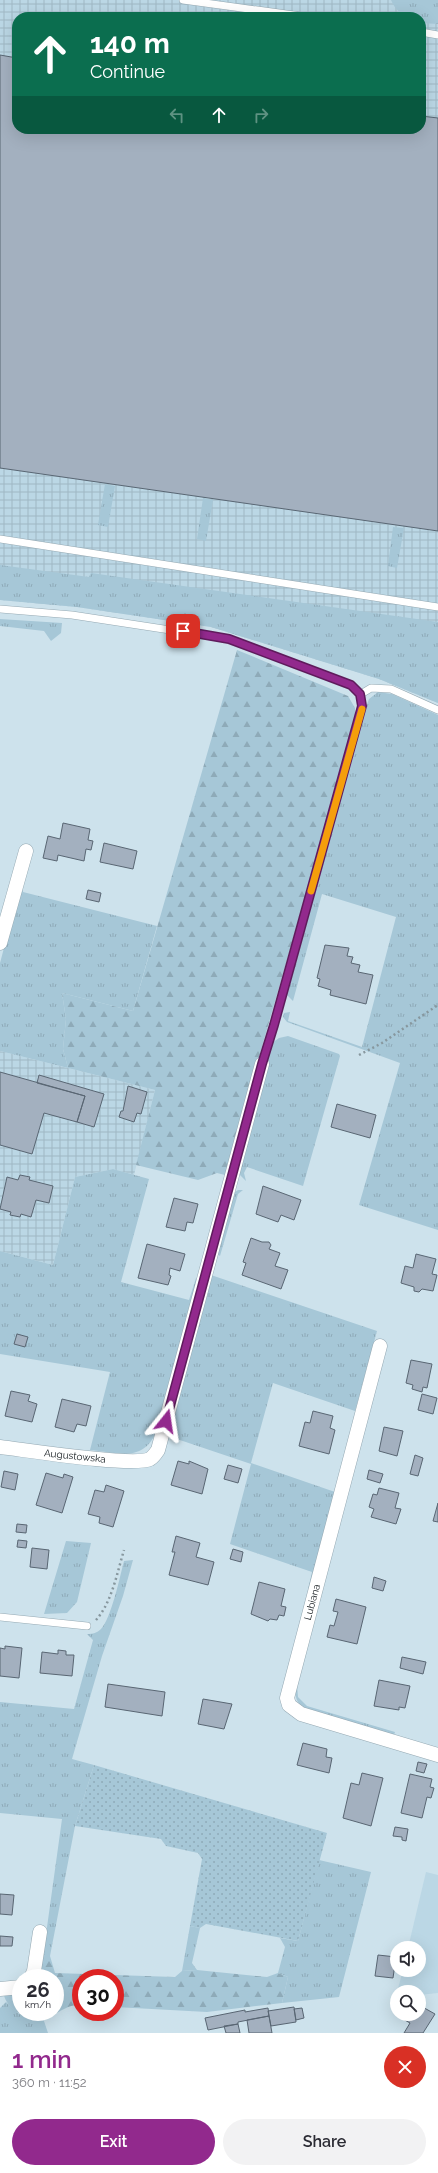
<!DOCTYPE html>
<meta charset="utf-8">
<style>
:root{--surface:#fff;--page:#f2f2f3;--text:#2b2b33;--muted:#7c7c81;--accent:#92298d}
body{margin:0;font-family:Raleway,sans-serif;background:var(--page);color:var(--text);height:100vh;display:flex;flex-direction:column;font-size:15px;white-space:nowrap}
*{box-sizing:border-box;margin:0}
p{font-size:13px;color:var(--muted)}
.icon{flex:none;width:22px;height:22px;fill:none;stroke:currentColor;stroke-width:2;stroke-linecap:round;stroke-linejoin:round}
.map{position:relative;height:2033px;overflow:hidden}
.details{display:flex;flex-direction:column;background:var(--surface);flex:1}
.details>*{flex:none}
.guide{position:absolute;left:12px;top:12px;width:414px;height:122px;border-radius:16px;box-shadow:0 4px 16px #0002;background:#0b6e4f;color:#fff;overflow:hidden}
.buttons{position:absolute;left:390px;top:1941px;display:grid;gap:8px}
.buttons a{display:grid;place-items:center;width:36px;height:36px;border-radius:50%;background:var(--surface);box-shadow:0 4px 16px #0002;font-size:20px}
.speed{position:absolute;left:12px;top:1969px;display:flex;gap:8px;font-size:20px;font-weight:700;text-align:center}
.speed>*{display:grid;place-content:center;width:52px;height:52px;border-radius:50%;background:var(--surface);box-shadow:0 4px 16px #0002;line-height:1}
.speed small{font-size:10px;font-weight:400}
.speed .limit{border:6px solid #d22;background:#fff;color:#111}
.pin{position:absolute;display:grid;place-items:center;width:34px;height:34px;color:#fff;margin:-17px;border-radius:8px;box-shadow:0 2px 6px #0006}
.me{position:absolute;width:44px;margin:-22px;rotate:15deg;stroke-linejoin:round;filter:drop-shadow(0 0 3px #0008)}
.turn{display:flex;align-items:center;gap:14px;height:84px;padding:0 12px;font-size:18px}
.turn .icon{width:52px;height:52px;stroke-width:2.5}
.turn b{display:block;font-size:28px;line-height:34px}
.lanes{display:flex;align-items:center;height:38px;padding:0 12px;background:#0003;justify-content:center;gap:20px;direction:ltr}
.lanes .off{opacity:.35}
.round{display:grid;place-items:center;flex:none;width:42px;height:42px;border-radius:21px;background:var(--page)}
.head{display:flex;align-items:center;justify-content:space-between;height:68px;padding:0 12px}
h1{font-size:24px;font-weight:600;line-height:30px;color:var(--accent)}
.action{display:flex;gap:8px;margin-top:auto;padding:8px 12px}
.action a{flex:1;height:46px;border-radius:24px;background:var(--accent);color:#fff;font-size:16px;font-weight:600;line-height:46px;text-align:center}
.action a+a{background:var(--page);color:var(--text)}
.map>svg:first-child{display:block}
</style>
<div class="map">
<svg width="438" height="2033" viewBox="0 0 438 2033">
<defs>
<pattern id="industrial-grid" width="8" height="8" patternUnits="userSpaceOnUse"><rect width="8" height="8" fill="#bbd7e5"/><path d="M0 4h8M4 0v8" fill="none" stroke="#a0b8c4"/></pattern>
<pattern id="grass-tufts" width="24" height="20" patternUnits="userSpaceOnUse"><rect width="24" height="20" fill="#a6c7d7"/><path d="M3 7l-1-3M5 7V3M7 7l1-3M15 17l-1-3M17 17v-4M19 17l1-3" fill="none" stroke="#8eaab8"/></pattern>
<pattern id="forest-firs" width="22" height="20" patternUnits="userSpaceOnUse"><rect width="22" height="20" fill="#a6c7d7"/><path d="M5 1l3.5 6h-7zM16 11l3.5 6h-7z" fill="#8eaab8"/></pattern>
<pattern id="park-dots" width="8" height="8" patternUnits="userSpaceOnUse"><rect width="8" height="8" fill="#a6c7d7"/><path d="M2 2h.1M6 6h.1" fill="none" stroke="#8eaab8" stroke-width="1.8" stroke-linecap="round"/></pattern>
</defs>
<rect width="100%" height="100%" fill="#cde2ec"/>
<path fill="#bbd7e5" d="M426,1872l12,3v118l-19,2v-3h-22l6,-22h16v-22h-11z"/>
<path fill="url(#industrial-grid)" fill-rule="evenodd" d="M0,0h438v703l-59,-24 -168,-52 -134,-20 -77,-7zM17,17h404v112h-404z
M0,1051l155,39 -21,85 -21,-6 -38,8 -22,88 -53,-14z"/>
<path fill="url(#grass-tufts)" d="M391,0h47v24l-17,-1v-6c-16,0 -23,-2 -30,-17z
M105,484l10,2 -7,41 -10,-2z
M203,498l10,2 -7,41 -9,-2z
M393,527l11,1 -7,40 -9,-2z
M0,565l89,12 2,-4 347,49v81l-59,-24 -168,-52 -134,-20 -77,-7z
M0,619l62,4 -1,10 -10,8 -7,-10 -44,-5z
M378,692l14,2 46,21v515l-79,-25 41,-142 -113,-41 -4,-5 1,-4 6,-1 -2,9 74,26 34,-130 -74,-23 -29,107 -6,-6 79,-288 3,-8z
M23,890v2l134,34 -24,85 -71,-18 4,26 -3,30 5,19 -68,-17v-88l17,-64z
M288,1036l51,18 1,2 -37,130 -56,-19 -3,6 2,8 -9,-9 35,-129 7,-5z
M113,1169l36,10 -28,103 68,18 7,-22 2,4 -41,148c-13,33 -38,23 -67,20l20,-78 -110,-18v-103l53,14 22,-88z
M238,1190h5l-5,4 -18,62 -4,-3 16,-59z
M211,1275l166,56 -22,80 -82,-28 -22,80 84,29 -23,95 -4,2 4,-17 -82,-28 21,-80 -83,-28z
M66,1541l25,2 -14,59 -10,11 -23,1z
M133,1560l-10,36 -21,60 -30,103 22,6 -19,61 -25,130h-7l19,-137 -62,-6v-111l74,7 19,-69 -6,-6c6,0 10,-1 14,-5 10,-10 19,-53 23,-68z
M297,1685l1,12 9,9 88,26 -1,3 -89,-26c-9,-6 -11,-13 -8,-24z
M319,1860l52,12 -32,125 -57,6 6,-26 -10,-4 7,-26 -5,-9 18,3z
M190,1926l10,2 -8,35 5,7 -15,1z
M6,2002l13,12 24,4 5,15h-48v-25z"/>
<path fill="url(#forest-firs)" d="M237,650l111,46 7,12v16l-130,451 -8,-2 -19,7 -62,-15 19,-75 -87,-22 -5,-19 3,-30 -4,-26 71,18z
M43,1956h7l5,17 120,4 7,-6 15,-1 70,7 11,-4 10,4 -6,26 -75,9 -92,-5v-29h-34v27c-17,-1 -23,11 -38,13 -15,3 -36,-8 -39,-23l17,-1v18h34v-34h-19z"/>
<path fill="url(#park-dots)" d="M94,1765l233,68 -29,108 -92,-17 -6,4 -10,-2 12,-67 -4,-6 -32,-7 -5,-7 -86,-13z"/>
<path fill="#a3b0bf" stroke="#596673" d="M0,55l17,3v71h404v-13l17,2v413l-438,-63z
M63,823l27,6 -2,11 5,1 -2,9 -5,-1 -2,12 -26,-6 -1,6 -14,-3 5,-22 12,3z
M104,843l33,8 -4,18 -33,-7z
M88,890l13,3 -2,9 -13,-3z
M325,945l24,3 -2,8 6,1 -2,6 9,2 -2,7 15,3 -7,29 -36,-9 1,-5 -13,-4 2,-7 -3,-1z
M0,1072l85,24 -8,26 -33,-9 -12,41 -32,-9z
M39,1075l65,19 -10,33 -17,-5 8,-26 -48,-13z
M128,1086l19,6 -6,22 -4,-1 -3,9 -15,-5 2,-6h2z
M337,1104l39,11 -6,23 -39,-11z
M20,1175l10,2 -1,3 24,6 -4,17 -13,-3 -5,17 -10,-3 -1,3 -10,-2 1,-3 -11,-3 7,-32 11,3z
M263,1186l38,14 -7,20 -13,-5 -3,7 -22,-8z
M174,1198l24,6 -5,19 -6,-1 -2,9 -19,-4z
M251,1238l11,4h7l2,3 -2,4 11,4 -5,13 13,4 -7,19 -39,-14 4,-12 -3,-1z
M147,1244l38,10 -5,17 -10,-3 -1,7 2,1 -3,9 -30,-7z
M416,1254l20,5 -4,15 5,1 -4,16 -11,-2 -3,3 -5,-1v-4l-13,-4 4,-17 8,2z
M17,1334l11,3 -3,10 -11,-3z
M411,1360l21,4 -5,24 -4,-1 -1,5 -10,-3 1,-4 -7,-2z
M11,1391l19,4 -2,6 9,3 -5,18 -27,-6z
M422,1394l15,4 -4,16 -15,-4z
M62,1399l29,7 -5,20 -9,-2 -3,8 -19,-5z
M313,1411l20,5 -3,12 5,2 -6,24 -30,-8 6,-24 5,1z
M384,1427l19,4 -6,25 -18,-5z
M415,1455l8,3 -5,18 -8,-2z
M178,1461l11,3v-3l19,8 -6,25 -31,-9z
M228,1465l14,4 -4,14 -14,-4z
M369,1470l14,4 -3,9 -13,-4z
M4,1471l14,3 -3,16 -14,-3z
M46,1473l17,5 1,-4 9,3 -11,36 -26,-8z
M106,1485l18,6 -11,36 -14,-4 1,-6 -12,-3 7,-24 9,2z
M379,1488l20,5 -4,15 6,1 -5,15 -25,-7 3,-8 -5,-2 4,-13 4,1z
M438,1503v19l-5,-1z
M17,1524l10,1 -1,8 -10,-1z
M176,1536l24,7 -4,14 18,5 -6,23 -39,-10 6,-23h-3z
M18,1540l9,1 -1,7 -9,-1z
M32,1548l17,2 -2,19 -17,-2z
M233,1549l10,3 -2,10 -11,-3z
M374,1577l12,4 -3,10 -11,-3z
M259,1582l26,7 -4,17 5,1 -2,9 -5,-1 -2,5 -7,-1 -2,2 -17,-7z
M336,1599l30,8 -9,37 -30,-7 3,-12 4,1 4,-14 -5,-1z
M5,1646l17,2 -3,30 -19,-2v-28l5,1z
M58,1650l8,1v4h8l-2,21 -32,-3 2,-21 16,2z
M402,1657l24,5 -3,12 -23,-6z
M379,1680l31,6 -5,22 -6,-1v3l-25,-4z
M108,1684l57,8 -3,24 -57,-9z
M203,1699l29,5 -8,25 -26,-5z
M303,1743l24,6 -1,8 6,1 -3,15 -32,-8z
M418,1762l9,2 -3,9 -8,-2z
M362,1773l21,5 -12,48 -28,-8 8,-35 8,2z
M410,1774l22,5 -2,8 4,1 -3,10 -4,-1 -5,21 -21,-5z
M395,1827l13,2 -2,12 -4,-1v-3l-9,-1z
M0,1894l14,1 -2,20 -12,-1z
M0,1936l13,1 -1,9h-12z
M378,1955l18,2 -3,21 -18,-2z
M419,2005l16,9 -12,19h-19l6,-10 -7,-4 3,-5h13z
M294,2007l2,15 -25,4 -3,-15z
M268,2008l1,8 -31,6v2l-30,6 -3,-12 40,-8v2z
M302,2008l2,10 -8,2 -2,-11z
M269,2016l3,17h-23l-2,-13z
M238,2024l2,9h-14l-2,-7z"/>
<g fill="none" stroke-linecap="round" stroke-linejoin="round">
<defs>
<path id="lane" d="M183,0l125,17
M421,32l17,3
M0,539l438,68
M0,609l72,6 157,24 122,46 10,9 1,12 -88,319 -12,39
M361,694l10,-6 20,1 47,21
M0,1617l87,9"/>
<path id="street" d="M0,943l26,-92
M380,1346l-93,352 2,7 12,9 137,41
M0,1447c26,3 132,20 150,12 3,-2 6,-6 8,-9l104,-386
M31,1978l3,-7 6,-39
M0,1989l21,-2"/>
</defs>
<use href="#lane" stroke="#95a9b3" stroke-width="8"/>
<use href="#street" stroke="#95a9b3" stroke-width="15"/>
<path stroke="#87979e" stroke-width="2.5" stroke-dasharray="2 3" stroke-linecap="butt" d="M359,1055l23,-12 56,-38
M96,1620c16,-18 21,-47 28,-70"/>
<use href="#lane" stroke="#fff" stroke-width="7"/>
<use href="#street" stroke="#fff" stroke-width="14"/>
</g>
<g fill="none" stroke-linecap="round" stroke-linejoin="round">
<defs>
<path id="route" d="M166,1421l96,-357 12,-39 88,-319 -2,-12 -9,-9 -122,-46 -46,-8"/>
</defs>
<use href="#route" stroke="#5f1b5c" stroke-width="10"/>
<use href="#route" stroke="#92298d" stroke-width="7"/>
<path stroke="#f59e0b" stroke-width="7" d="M311,891l51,-182"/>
</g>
<g text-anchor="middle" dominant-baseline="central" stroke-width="3" stroke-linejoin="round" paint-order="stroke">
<g font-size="10" fill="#10171b" stroke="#fff">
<text transform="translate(75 1456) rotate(6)">Augustowska</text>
<text transform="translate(312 1602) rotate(-75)">Lubiana</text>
</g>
</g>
</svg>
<div class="buttons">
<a><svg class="icon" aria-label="sound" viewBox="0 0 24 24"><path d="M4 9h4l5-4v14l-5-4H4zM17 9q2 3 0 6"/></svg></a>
<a><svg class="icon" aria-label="search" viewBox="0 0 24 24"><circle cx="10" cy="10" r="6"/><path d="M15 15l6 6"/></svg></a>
</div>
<div class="speed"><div>26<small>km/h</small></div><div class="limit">30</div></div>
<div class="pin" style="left:183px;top:631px;background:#d93025"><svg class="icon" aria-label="arrive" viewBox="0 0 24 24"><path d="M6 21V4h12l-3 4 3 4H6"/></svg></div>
<svg class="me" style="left:166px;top:1421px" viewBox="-20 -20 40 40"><path d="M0-17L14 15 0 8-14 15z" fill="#92298d" stroke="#fff" stroke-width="4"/></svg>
<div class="guide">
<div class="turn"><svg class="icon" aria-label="ahead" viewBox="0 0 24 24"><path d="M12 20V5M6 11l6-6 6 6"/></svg><div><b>140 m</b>Continue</div></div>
<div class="lanes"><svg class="icon off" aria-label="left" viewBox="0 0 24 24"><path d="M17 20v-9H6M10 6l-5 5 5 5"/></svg><svg class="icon" aria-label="ahead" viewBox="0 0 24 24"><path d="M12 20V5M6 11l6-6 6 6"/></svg><svg class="icon off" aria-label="right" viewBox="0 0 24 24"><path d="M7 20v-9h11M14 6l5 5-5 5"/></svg></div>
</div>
</div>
<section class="details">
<div class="head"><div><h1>1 min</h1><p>360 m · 11:52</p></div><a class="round" style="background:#d93025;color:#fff"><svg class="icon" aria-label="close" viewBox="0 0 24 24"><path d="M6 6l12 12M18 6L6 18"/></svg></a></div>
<div class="action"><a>Exit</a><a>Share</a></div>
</section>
